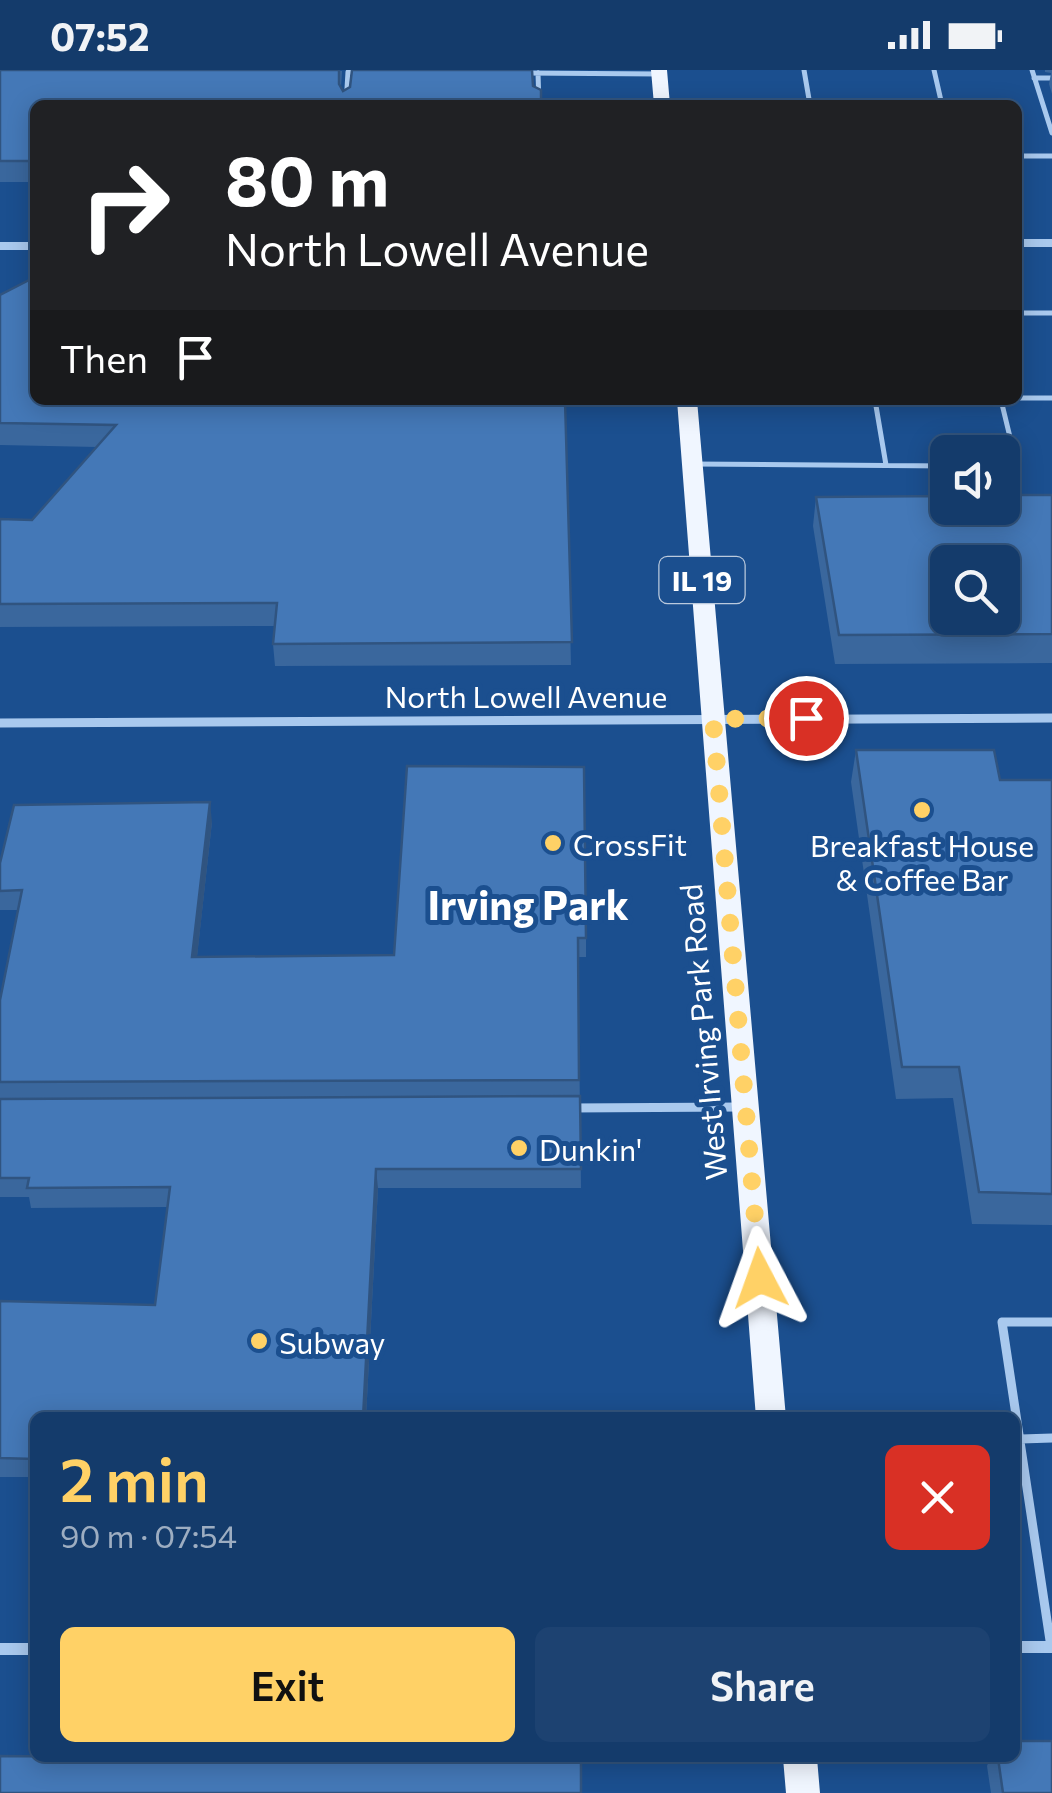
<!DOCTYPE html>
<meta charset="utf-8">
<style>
:root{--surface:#143b6b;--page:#1d4271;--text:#f1f3f6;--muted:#9dadc1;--line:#33557e;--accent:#ffd166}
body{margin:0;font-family:Commissioner,sans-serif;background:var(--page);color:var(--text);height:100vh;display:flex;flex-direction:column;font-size:38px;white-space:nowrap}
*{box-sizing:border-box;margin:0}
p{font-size:32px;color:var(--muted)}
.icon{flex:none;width:55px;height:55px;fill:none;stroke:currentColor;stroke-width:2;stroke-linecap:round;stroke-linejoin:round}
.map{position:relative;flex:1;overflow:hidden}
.side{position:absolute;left:30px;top:1342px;width:990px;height:350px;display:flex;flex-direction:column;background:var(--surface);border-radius:15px;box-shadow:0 5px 25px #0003,0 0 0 2px var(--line)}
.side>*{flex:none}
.hud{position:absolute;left:30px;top:30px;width:992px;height:305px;border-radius:15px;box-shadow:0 5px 25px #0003,0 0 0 2px var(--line);background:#202124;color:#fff;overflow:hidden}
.controls{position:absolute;left:930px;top:365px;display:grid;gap:20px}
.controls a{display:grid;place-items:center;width:90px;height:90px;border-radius:15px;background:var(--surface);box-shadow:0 5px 25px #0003,0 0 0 2px var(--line);font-size:50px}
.pin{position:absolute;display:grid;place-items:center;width:85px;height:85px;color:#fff;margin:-42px;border:5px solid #fff;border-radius:50%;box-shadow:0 2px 10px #0007}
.me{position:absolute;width:110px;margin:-55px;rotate:356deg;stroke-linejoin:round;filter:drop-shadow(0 0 8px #0008)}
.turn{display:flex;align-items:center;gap:35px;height:210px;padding:0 30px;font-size:45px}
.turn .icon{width:130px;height:130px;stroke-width:2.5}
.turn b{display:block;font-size:70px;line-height:85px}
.then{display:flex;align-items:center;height:95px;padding:0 30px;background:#0003;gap:20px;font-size:38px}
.round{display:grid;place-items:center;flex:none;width:105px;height:105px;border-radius:15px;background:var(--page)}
.summary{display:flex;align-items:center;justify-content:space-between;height:170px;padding:0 30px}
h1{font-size:60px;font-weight:600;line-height:75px;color:var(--accent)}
.cta{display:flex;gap:20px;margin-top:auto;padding:20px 30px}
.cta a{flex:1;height:115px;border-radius:15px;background:var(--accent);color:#111;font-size:40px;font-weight:600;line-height:115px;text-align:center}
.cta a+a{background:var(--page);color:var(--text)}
.status{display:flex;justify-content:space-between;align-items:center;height:70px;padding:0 50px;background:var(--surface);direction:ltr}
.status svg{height:28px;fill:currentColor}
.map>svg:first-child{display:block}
</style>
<div class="status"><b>07:52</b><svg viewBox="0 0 49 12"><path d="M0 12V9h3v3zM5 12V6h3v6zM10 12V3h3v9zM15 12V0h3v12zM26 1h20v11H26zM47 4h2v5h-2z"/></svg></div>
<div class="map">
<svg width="1052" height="1723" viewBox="0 0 1052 1723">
<rect width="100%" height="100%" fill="#1b4f8f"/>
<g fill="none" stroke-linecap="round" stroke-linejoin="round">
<path stroke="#a9c9ee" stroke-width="5" d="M804,0l6,35
M934,0l8,35
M1032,0l20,63
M524,3l136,1
M538,3l1,32
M1034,8h18
M346,35l2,-33 12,1
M1018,86h34
M1018,243h34
M1018,328h34
M875,330l11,65
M1001,330l16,66h-15
M693,394l255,2"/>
<path stroke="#a9c9ee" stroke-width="9" d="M570,1038l171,-1
M1021,1369l31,-1
M1051,1577l-49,-325h50"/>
<path stroke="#a9c9ee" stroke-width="8" d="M0,176h35"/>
<path stroke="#a9c9ee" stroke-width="9" d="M0,653l1052,-5"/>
<path stroke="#a9c9ee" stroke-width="12" d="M1015,1577h37
M0,1579h35"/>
<path fill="#a9c9ee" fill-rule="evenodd" d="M1018,169h34v8h-34z"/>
<path fill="#f0f6ff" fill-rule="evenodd" d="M651,0h16l3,35h-16z
M677,330h20l89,1018h-30z
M783,1688h34l3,35h-34z"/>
</g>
<path fill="#3a679d" d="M0,0l342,1 -1,16 2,4 190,-5 -498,19v77h-35z
M1045,0h7v24l-3,-10 2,-11 -6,-1z
M0,225l565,105 6,265 -296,1 -2,-22 2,-18 -275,1v-108l32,1 65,-73 -97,-2z
M1052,425v168l-217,1 -22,-138 3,-29z
M856,680l144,30h52v445l-80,-1 -19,-126 -57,1 -45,-317z
M212,752l-15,134 197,-1 192,-17v19h-8l3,231h-203l-12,230h-331v59h-35v-176l155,4 12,-98 -136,1 -2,-11h-29v-197l18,-90h-18v-47z
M990,1688h8l54,35h-61l-4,-27z"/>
<path fill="#305480" d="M210,732l2,20 -17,154 -3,-19z
M376,1099l2,19 -12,230h-3z"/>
<path fill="#4478b7" stroke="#305480" stroke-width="2.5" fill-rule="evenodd" d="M0,0h339v14l4,7 7,-4 2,-17h180l1,16 8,4v15h-506v56h-35z
M35,207v123h530l7,242 -299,2 4,-41 -277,1v-85l32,1 84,-95 -116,-2v-128z
M1002,425h50v139l-213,1 -23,-138 132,-1v12h54zM948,492h54v56h-54z
M856,680h138l6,30h52v414l-73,-2 -20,-125h-57z
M407,696l177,1 2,171h-8l1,142 -579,2v-82l22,-110 -22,1v-28l14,-58 196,-3 -18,155 202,-2z
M580,1026l1,73h-205l-13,249h-328v41l-35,-1v-157l155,4 15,-118 -143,1 2,-10h-29v-79z
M1015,1671h37v52h-49l-5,-35h17z
M0,1686l581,5v32h-581z"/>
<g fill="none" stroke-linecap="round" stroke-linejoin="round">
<path stroke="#ffd166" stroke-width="18" stroke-dasharray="0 32.4" d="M760,1208l-47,-559 93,-1"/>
</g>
<g fill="#ffd166" stroke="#1b4f8f" stroke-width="4">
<circle cx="922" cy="740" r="10"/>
<circle cx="553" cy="773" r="10"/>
<circle cx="519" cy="1078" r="10"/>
<circle cx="259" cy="1271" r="10"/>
</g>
<g text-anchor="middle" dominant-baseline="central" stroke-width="10" stroke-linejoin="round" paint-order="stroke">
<rect fill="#1b4f8f" stroke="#bbcadd" stroke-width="2.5" x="659.5" y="487" width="85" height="46" rx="8"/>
<g font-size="28" font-weight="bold" fill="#fff">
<text x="702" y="510">IL 19</text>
</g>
<g font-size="30" fill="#fff" stroke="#1b4f8f">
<text x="526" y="625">North Lowell Avenue</text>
<text transform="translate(702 962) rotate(-95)">West Irving Park Road</text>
</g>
<g font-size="30" fill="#fff" stroke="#1b4f8f" text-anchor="start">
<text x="573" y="773">CrossFit</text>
<text x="922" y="774" text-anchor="middle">Breakfast House<tspan x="922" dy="34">&amp; Coffee Bar</tspan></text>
<text x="539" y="1078">Dunkin'</text>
<text x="279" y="1271">Subway</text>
</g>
<g font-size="40" font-weight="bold" fill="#fff" stroke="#1b4f8f">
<text x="528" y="833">Irving Park</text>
</g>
</g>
</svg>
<div class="controls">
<a><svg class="icon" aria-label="sound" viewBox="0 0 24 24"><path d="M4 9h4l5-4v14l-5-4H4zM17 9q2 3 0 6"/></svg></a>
<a><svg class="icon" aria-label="search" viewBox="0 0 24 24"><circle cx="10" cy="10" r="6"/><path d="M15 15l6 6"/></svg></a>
</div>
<div class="pin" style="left:806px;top:648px;background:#d93025"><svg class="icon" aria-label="arrive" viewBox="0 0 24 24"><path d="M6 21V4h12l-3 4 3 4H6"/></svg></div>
<svg class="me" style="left:760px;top:1208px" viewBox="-20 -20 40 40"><path d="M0-17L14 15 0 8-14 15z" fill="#ffd166" stroke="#fff" stroke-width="4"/></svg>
<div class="hud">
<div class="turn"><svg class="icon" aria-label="right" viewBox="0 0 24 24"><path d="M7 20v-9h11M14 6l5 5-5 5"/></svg><div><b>80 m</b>North Lowell Avenue</div></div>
<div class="then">Then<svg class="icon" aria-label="arrive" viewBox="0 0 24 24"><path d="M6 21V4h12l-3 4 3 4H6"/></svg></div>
</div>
<section class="side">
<div class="summary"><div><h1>2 min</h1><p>90 m · 07:54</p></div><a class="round" style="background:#d93025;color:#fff"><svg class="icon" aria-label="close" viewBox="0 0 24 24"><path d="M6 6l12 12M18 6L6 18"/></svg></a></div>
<div class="cta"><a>Exit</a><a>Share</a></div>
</section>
</div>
